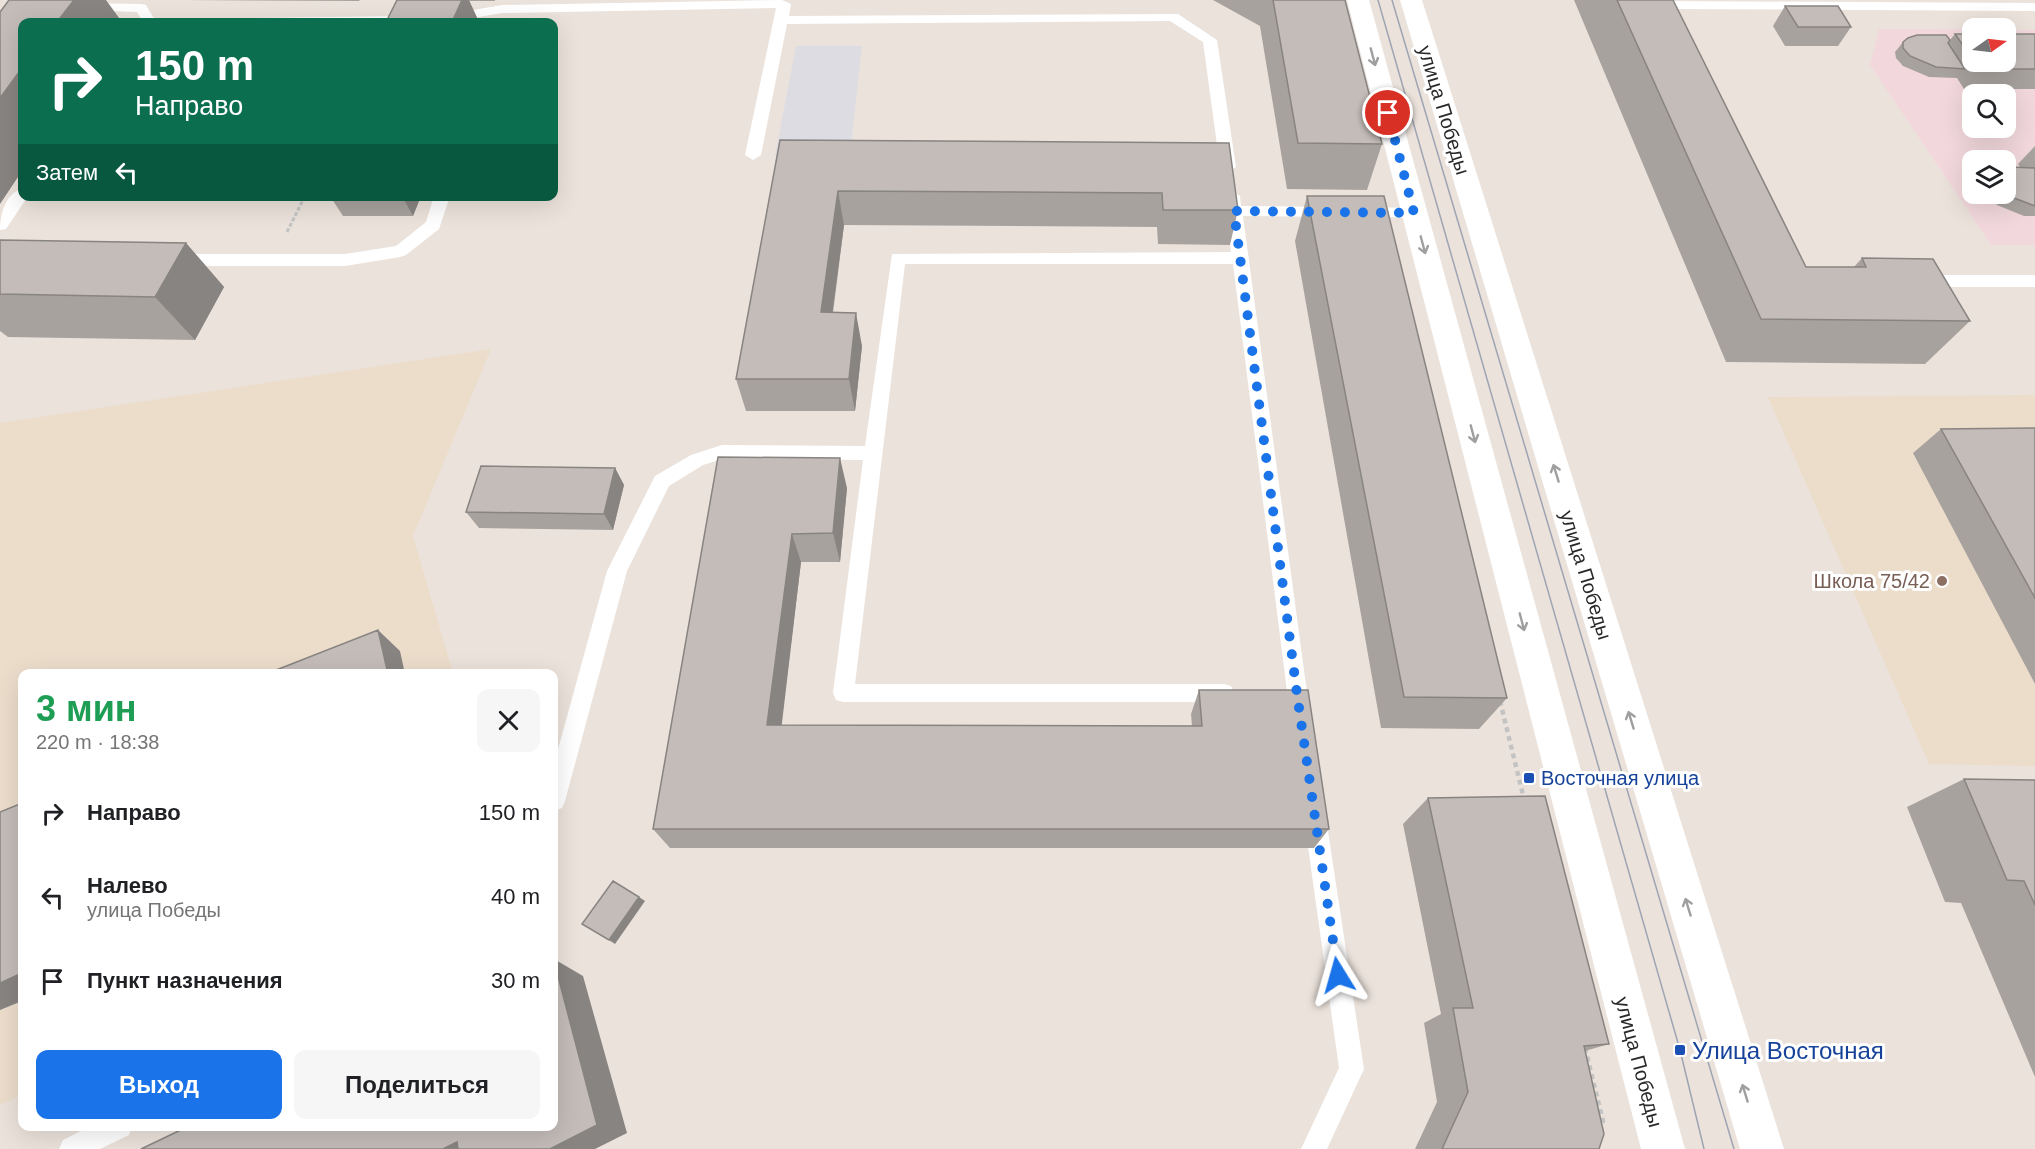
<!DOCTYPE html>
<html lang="ru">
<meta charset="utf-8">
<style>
:root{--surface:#fff;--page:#f6f6f6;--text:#202124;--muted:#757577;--accent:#1a73e8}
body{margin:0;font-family:Helvetica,sans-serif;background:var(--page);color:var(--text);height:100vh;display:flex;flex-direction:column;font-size:22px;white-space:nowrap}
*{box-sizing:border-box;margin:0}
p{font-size:20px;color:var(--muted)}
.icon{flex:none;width:33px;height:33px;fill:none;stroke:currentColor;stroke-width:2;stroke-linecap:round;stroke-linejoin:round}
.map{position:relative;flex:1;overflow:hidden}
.sheet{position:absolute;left:18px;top:669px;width:540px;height:462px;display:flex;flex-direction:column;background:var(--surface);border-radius:12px;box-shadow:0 6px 24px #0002}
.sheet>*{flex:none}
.hud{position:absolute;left:18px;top:18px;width:540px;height:183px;border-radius:12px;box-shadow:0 6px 24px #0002;background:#0b6e4f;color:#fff;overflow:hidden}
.needle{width:39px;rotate:76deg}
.fabs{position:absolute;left:1962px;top:18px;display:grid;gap:12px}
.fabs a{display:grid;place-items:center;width:54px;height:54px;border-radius:12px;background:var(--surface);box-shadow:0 6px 24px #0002;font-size:30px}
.pin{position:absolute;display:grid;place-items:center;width:51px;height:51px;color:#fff;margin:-26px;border:3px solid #fff;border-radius:50%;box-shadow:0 2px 6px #0007}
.me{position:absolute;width:66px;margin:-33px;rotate:352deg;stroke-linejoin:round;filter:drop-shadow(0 0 4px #0008)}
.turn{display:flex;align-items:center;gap:21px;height:126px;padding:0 18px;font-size:27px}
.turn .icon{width:78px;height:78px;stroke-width:2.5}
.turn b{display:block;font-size:42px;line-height:51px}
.then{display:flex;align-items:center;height:57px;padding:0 18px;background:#0003;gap:12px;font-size:22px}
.round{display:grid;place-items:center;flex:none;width:63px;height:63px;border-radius:12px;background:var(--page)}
.overview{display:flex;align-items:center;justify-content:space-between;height:102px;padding:0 18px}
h1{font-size:36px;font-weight:600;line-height:45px;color:#1e9e55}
.button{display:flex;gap:12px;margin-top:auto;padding:12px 18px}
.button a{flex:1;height:69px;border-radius:12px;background:var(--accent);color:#fff;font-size:24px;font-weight:600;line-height:69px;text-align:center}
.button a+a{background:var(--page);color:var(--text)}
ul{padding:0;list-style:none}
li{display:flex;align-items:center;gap:18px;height:84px;padding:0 18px}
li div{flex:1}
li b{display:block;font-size:22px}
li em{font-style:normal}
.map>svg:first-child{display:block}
</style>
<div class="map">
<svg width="2035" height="1149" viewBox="0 0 2035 1149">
<rect width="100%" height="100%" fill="#ebe2db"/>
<path fill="#dddce3" d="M796,46h66l-12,109 -75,1z"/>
<path fill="#ecddcb" d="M491,349l-78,187 40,137 -431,1v421l-22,10v-682z
M2035,395v371l-106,-2 -161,-367z"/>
<path fill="#f2d8dd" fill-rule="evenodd" d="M1879,29h93v33h34v-32h29v215h-44l-121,-180zM1972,94h34v34h-34zM1972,160h34v34h-34z"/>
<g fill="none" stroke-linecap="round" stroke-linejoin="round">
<path stroke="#c3c3c3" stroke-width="3" stroke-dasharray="4 2" stroke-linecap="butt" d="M287,232l18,-36"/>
<path stroke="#c3c3c3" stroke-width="4.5" stroke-dasharray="5 4" stroke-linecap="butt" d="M1500,701l24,98
M1585,1048l18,73 -2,7"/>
<path fill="#fff" fill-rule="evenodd" d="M782,0l9,4 -2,12 389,-2 39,26 19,127 -8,5 -8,-5 -17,-125 -33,-21 -383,3 -26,131 -8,5 -8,-5 31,-147 -274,5 -52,9 -7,-4 7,-4 52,-9z
M1663,1l372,2v8l-363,-2 4,7 -7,4 -5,-1 -8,-14z
M84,3l57,1 5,1 7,12 13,5h-23l-6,-10 -58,-2v-6z
M411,16l5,1v5h-174l7,-4z
M22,189v7h6l-22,33 -6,1c0,-14 5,-37 22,-41z
M1232,191l8,5 1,10 89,1 8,5 -8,5 -87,-1 67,499 -3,7 -7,3 -7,-3 -3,-7 -57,-451h-328l-50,420h369l7,2 3,7 -3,7 -7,2h-381l-7,-2 -3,-7 30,-233 -141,-1 -19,6 -34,21 -42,85 -62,230 -3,7 -8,3v-47l53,-193 48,-95 36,-21 31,-10 143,1 27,-192 339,-2 -7,-56z
M434,196h16l-11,33 -33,26 -6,2 -55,9h-169l-8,-6 8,-6h169l51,-8 30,-24z
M1363,207l52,1 8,5 -8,5 -58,-2 -2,-4z
M1921,275h114v12h-114l-8,-6z
M1315,807l8,3 3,8 38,251 -37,80h-26l38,-81 -35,-250 3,-8z
M91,1126h41l-3,9 -29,14h-41l4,-9z"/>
<path fill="#fff" fill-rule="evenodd" d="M1347,0h22l316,1149h-44z
M1400,0h22l362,1149h-44z"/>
<path stroke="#9ea4b3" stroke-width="1.5" d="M1378,0l302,1050 24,99
M1392,0l342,1149"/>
</g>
<path fill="#a8a29e" d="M185,0h175l-1,1z
M397,0h98v1h-26l10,21z
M1213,0h132l37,144 -15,46 -80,-1 -27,-163z
M1574,0h99l133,267h48l8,-9 108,63 -45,43 -199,-2z
M1785,6l66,21 -13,19h-53l-12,-20z
M1955,34h17v28h34l29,-28v55h-71l-7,-11 -28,-1 -26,-11 -7,-8 -1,-6 8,-10 47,-2z
M780,140l449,3 9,67 -8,35 -72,-1 -1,-17 -313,-2 -11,88 29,33 -7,65h-109l-10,-32z
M2035,146v70h-11l-27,-11 -9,-11h18l14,-27 -2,-3z
M330,196h91l-8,20h-70z
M1307,196l200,502 -28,31 -98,-1 -86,-487z
M0,240l186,3 38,44 -29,53 -187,-3 -8,-6z
M2035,428v256l-122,-231 28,-24z
M718,457l129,31 -7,74h-39l-20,163 411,1 -1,-12 8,-24 130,139 -15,19h-644l-17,-19z
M615,468l9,17 -11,45 -134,-2 -13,-16z
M1964,779l71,1v297l-74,-174 -16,-1 -38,-95z
M1428,798l181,246 -24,7 14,98h-184l22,-47 -13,-79 17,-9 -38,-190z"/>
<path fill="#888481" d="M74,0h32l16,22h-65z
M462,0h7l10,22h-27z
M22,68v103l-22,33v-106z
M838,191l6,34 -16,121 -7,-34z
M402,196h19l-8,20z
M186,243l38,44 -29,53 -40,-43z
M856,313l6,33 -7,65 -6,-32z
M840,458l7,30 -7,74 -7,-29z
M615,468l9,17 -11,45 -9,-16z
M792,534l9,28 -22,186 -12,-23z
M378,630l22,21 5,23h-17z
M639,897l6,4 -30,43 -6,-4z
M554,959l29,17 44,157 -32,16h-45z
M22,973v28l-22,9v-27z
M457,1142l38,7h-52z"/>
<path fill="#c3bcb8" stroke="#888481" stroke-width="1.5" d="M9,0h65l-17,22h-35v46l-22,30v-86z
M397,0h65l-10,22h-66z
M1273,0h72l37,144 -84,-1z
M1617,0h56l133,267h60l-4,-9 71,1 37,62 -209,-2z
M1785,6h53l13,21h-53z
M1955,34h17v24z
M2006,34h29v35h-55l-5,-7h31z
M1917,35h29l4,5 -2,3 17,26 -29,-2 -26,-11 -7,-8v-6l5,-4z
M780,140l449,3 9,67h-75l-1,-17 -324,-2 -17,121 35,1 -7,66h-113z
M2010,167l25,1v38l-29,-11 -1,-1 1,-25z
M1307,196h77l123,502 -103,-1z
M0,240l186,3 -31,54 -155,-3z
M2035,428v170l-94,-169z
M718,457l122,1 -7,75 -41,1 -25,191 435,1 -3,-36h109l21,139h-676z
M481,466l134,2 -11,46 -138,-2z
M378,630l10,44h-122z
M1964,779l71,1v125l-11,-24 -17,-1z
M1545,796l64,248 -25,2 20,88 -5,15h-157l26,-57 -15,-84h20l-45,-210z
M22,803v170l-22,10v-171z
M613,881l26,16 -30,43 -27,-16z
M554,961l43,164 -47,24h-92l-1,-7 -14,7h-302l48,-23h365z"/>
<defs><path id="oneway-shaft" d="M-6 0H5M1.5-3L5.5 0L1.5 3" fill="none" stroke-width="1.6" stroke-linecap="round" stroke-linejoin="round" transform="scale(1.5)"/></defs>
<g stroke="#9f9f9f">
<use href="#oneway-shaft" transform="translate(1373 57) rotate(75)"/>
<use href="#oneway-shaft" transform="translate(1423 245) rotate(75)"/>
<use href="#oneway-shaft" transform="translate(1473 434) rotate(75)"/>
<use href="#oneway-shaft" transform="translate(1556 473) rotate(-107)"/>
<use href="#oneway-shaft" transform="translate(1522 622) rotate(75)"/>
<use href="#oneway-shaft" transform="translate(1631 720) rotate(-107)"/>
<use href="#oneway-shaft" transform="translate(1688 907) rotate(-107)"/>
<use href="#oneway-shaft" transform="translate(1745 1093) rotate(-107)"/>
</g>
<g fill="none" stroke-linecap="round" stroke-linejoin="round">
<path stroke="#1a73e8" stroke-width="10" stroke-dasharray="0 18" d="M1338,975l-41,-281 -63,-483 180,2 -26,-100"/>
</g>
<circle fill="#8d6e63" stroke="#fff" stroke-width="2" cx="1942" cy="581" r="6"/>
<g fill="#1a4fb4" stroke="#fff" stroke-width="2">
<rect x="1523" y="772" width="12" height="12" rx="3"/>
<rect x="1674" y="1044" width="12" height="12" rx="3"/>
</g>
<g text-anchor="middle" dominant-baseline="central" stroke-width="6" stroke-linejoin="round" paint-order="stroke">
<g font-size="20" fill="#292929" stroke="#fff">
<text transform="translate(1444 110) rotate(73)">улица Победы</text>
<text transform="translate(1586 575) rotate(73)">улица Победы</text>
<text transform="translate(1639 1062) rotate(75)">улица Победы</text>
</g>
<g font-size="20" fill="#785e54" stroke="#fff" text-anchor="end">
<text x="1930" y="581">Школа 75/42</text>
</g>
<g font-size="20" fill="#164399" stroke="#fff" text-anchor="start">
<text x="1541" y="778">Восточная улица</text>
</g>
<g font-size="24" fill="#164399" stroke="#fff" text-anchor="start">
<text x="1692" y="1050">Улица Восточная</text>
</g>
</g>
</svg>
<div class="fabs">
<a><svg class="needle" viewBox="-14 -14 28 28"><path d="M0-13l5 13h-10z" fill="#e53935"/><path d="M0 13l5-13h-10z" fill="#757577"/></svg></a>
<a><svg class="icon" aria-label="search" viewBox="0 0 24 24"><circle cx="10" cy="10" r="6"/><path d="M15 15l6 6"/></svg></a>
<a><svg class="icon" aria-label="layers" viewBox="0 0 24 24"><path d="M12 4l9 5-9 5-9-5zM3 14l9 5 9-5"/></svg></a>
</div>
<div class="pin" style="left:1388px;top:113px;background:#d93025"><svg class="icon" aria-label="arrive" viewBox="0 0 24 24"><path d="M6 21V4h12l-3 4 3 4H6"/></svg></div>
<svg class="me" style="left:1338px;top:975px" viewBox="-20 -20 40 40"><path d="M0-17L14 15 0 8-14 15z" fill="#1a73e8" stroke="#fff" stroke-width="4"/></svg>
<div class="hud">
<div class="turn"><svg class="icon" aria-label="right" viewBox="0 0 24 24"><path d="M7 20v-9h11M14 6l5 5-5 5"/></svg><div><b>150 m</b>Направо</div></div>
<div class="then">Затем<svg class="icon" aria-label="left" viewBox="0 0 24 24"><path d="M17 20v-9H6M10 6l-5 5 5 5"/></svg></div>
</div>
<section class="sheet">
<div class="overview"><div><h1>3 мин</h1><p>220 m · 18:38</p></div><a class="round"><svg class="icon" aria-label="close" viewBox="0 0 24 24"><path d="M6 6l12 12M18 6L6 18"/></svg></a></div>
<ul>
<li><svg class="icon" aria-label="right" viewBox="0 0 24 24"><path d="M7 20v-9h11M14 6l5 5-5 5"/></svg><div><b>Направо</b></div><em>150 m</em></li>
<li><svg class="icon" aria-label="left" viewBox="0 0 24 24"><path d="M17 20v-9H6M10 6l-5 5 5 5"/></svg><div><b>Налево</b><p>улица Победы</p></div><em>40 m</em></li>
<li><svg class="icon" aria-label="arrive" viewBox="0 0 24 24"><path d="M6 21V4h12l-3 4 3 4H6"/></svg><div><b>Пункт назначения</b></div><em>30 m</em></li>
</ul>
<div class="button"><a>Выход</a><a>Поделиться</a></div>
</section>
</div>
